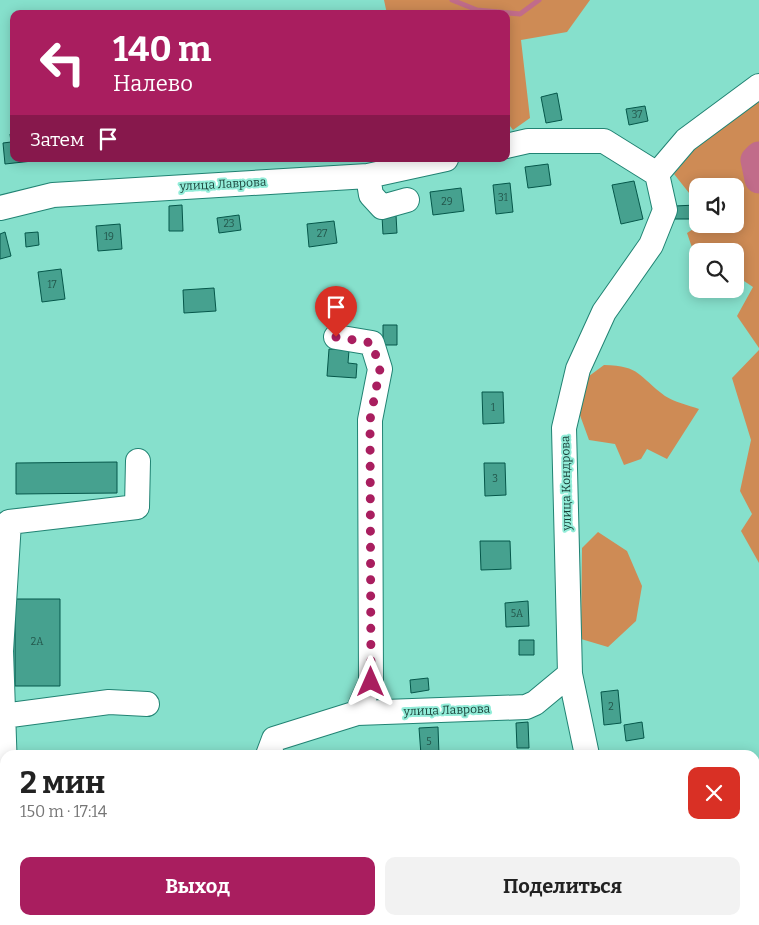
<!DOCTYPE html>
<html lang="ru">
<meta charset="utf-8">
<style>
:root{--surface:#fff;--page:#f2f2f2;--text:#222;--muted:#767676;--accent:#a91e5f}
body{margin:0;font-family:Bitter,serif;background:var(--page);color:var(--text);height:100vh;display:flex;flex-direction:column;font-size:19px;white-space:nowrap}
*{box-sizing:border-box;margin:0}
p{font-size:16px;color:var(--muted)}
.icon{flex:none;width:28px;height:28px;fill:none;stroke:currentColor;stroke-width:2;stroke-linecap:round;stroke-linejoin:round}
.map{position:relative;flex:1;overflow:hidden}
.details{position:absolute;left:0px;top:750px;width:760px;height:175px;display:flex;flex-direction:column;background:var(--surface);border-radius:15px 15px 0 0;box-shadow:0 2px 12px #0003}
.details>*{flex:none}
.top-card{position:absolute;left:10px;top:10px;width:500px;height:152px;border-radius:10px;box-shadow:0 2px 12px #0003;background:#a91e5f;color:#fff;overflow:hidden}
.buttons{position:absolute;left:689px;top:178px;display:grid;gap:10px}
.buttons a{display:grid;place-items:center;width:55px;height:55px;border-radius:10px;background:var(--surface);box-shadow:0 2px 12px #0003;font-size:25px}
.pin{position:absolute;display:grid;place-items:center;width:42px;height:42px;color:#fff;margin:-51px -21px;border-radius:50% 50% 50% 0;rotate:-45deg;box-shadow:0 0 5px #0007}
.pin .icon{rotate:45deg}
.me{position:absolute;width:55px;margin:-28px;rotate:0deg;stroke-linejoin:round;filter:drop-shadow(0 0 4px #0008)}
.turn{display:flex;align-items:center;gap:18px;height:105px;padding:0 20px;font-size:22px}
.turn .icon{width:65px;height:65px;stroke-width:2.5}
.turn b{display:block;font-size:35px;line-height:42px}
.then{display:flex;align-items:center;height:48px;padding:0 20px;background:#0003;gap:10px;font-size:19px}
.round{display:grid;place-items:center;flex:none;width:52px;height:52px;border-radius:10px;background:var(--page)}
.overview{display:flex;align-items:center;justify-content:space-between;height:85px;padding:0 20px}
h1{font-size:30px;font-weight:700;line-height:38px}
.button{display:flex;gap:10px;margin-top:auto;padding:10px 20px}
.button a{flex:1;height:58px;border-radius:10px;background:var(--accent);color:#fff;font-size:20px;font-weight:700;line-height:58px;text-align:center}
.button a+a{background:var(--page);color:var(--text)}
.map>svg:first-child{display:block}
</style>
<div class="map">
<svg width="759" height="925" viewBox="0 0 759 925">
<rect width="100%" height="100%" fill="#86e0cc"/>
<path fill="#ce8b55" d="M384,0h206l-23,32 -46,8 9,78 -17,12 -7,-9v-107h-119z
M759,99v249l-22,-32 16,-29 -15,-10h-3v-26h-37l-1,11 -10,-29 14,-9h34v-38h-37l-1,17 -23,-29 30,-36z
M759,350v213l-18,-32 11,-17 -12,-23 11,-51 -19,-62z
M604,365c37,1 34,11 61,31 9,6 23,9 34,13l-32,50 -20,-10 -6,10 -17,6 -9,-21 -26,-4 -12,-33 8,-28z
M598,532l29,19 15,35 -6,35 -28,26 -27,-8 1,-91z"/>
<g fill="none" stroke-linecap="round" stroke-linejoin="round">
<path stroke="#c16c8a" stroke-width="5" d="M452,0l25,10 43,4 19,-14"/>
<path stroke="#c16c8a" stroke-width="29" d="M759,156l-4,4 4,19"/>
</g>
<path fill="#46a18f" stroke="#05574a" d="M557,93l5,27 -16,3 -5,-26z
M645,106l3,15 -19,4 -3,-16z
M10,134h4v25h37l-46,5 -2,-21 8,-1z
M548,164l3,21 -23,3 -3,-21z
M634,181l9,38 -22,5 -9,-39z
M510,183l3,29 -17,2 -3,-29z
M461,188l3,23 -31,4 -3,-23z
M182,205l1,26h-14v-25z
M696,205v14h-21v-13z
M239,215l2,15 -22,3 -2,-15z
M396,215l1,18 -14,1 -1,-18z
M334,221l3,22 -28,4 -2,-23z
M120,224l2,25 -24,2 -2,-25z
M5,232l6,24 -11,3v-25z
M38,232l1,13 -13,2 -1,-14z
M61,269l4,30 -23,3 -4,-30z
M214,288l2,23 -32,2 -1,-23z
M383,325h14v20h-14z
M329,349l20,1 -1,13 9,1 -1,14 -29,-2z
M482,392h21l1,31 -21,1z
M117,462v31l-101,1v-31z
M484,463h21l1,32 -21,1z
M480,541h30l1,28 -30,1z
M15,599h45v87h-45z
M528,601l1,25 -23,1 -1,-24z
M519,640h15v15h-15z
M428,678l1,12 -18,3 -1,-13z
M618,690l3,33 -17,2 -3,-33z
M528,722l1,26h-12l-1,-25z
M642,722l2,16 -18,3 -2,-16z
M438,727l1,28h-18l-2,-27z
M683,752v3h-16v-2z
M759,916v9h-9l-2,-5h7v-3z
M545,920h22v3l-21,2z"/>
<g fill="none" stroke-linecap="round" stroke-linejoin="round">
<defs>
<path id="minor" d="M506,146l22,-5h76l53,33
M657,174l29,-34 73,-54
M368,176l3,19 11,12 25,-7
M0,208l53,-13 315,-19 78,-17
M336,337l36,6 8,26 -10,51 1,262 -14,31
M3,716l106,-14 38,2
M268,755l6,-16 83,-26 169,-6 9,-4 35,-29
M587,755l-17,-81 -6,-246 14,-59 26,-57 47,-67 14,-35 -8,-36
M5,770l-4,-119 8,-129 128,-15 1,-46
M91,920l2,5
M587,920v5
M204,925l11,-5"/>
</defs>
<use href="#minor" stroke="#218373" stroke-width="26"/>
<path stroke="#519385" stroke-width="3" stroke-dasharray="1 4" stroke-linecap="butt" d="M711,920l2,5"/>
<use href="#minor" stroke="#fff" stroke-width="24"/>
</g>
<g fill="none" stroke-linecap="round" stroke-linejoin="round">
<path stroke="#a91e5f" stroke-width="9" stroke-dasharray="0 16.2" d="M336,337l36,6 8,26 -10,51 1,262"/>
</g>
<g text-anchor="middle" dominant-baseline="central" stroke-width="4" stroke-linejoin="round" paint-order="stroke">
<g font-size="10" fill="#23574c">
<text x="637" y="115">37</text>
<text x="503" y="198">31</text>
<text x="447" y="202">29</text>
<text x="229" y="224">23</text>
<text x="322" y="234">27</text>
<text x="109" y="237">19</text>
<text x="52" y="285">17</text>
<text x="493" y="408">1</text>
<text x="495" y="479">3</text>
<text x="517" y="614">5А</text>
<text x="37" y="642">2А</text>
<text x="611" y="707">2</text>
<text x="429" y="742">5</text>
</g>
<g font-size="12" fill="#173e36" stroke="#93edd9">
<text transform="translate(223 184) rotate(-3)">улица Лаврова</text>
<text transform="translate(566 483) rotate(-91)">улица Кондрова</text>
<text transform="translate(447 710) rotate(-2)">улица Лаврова</text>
</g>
</g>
</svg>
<div class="buttons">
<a><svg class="icon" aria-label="sound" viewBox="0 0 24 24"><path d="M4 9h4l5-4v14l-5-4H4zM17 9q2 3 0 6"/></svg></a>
<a><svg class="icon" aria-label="search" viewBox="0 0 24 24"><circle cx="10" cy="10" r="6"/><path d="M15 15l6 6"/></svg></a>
</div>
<div class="pin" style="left:336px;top:337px;background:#d93025"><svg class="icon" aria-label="arrive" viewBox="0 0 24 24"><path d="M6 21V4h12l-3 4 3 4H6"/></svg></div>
<svg class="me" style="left:371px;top:682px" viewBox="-20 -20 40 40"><path d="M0-17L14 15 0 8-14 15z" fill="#a91e5f" stroke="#fff" stroke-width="4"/></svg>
<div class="top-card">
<div class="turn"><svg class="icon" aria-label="left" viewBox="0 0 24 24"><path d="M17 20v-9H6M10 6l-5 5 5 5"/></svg><div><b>140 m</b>Налево</div></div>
<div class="then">Затем<svg class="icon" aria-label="arrive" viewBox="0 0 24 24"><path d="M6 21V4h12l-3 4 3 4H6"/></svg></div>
</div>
<section class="details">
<div class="overview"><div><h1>2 мин</h1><p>150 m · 17:14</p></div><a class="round" style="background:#d93025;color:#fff"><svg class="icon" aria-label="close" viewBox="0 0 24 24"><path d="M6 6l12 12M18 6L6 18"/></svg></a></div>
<div class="button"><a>Выход</a><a>Поделиться</a></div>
</section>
</div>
